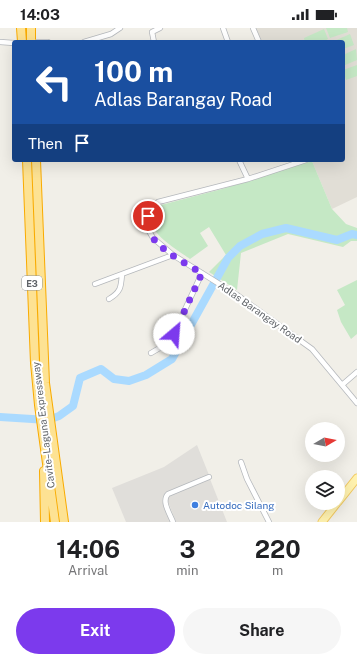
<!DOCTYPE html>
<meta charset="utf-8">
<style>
:root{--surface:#fff;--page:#f6f6f6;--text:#202124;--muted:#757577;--accent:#7c3aed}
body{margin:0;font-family:"Public Sans",sans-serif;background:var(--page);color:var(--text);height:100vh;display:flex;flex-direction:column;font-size:15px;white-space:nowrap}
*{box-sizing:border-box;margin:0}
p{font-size:13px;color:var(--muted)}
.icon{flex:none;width:22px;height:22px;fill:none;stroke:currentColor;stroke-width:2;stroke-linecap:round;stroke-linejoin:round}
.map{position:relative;height:494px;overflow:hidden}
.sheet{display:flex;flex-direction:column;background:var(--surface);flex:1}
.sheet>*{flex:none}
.top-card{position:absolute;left:12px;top:12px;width:333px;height:122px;border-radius:4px;box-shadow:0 4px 16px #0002;background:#1a4fa0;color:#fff;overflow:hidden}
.needle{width:26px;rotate:80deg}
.buttons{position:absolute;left:305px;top:394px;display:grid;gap:8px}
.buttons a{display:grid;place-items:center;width:40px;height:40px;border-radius:50%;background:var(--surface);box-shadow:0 4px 16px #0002;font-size:20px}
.pin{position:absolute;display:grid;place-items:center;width:34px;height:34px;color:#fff;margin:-17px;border:2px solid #fff;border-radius:50%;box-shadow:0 1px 4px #0007}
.me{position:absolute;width:44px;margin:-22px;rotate:27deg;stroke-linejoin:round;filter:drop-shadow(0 0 3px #0008)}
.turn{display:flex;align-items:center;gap:14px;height:84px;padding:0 16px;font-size:18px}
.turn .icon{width:52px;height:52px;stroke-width:2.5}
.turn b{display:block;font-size:28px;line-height:34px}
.then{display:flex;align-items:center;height:38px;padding:0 16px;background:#0003;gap:8px;font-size:15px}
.eta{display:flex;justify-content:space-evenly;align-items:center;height:68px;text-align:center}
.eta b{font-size:24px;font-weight:700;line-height:28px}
.button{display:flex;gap:8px;margin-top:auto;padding:8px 16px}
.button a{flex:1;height:46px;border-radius:24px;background:var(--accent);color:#fff;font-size:16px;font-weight:700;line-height:46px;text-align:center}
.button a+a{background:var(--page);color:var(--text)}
.status{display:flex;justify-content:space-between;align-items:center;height:28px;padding:0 20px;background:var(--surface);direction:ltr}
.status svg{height:11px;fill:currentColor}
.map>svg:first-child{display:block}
</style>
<div class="status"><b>14:03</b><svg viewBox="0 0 49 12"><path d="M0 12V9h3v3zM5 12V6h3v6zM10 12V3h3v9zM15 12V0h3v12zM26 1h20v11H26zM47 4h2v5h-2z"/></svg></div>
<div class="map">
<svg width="357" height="494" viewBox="0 0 357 494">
<rect width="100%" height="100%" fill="#f1efe8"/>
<path fill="#e0deda" d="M197,417l12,30 -43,17 -3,4 -1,5 9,21h-45l-14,-34 52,-21z
M210,451l17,43h-51l-9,-23 1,-3z"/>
<path fill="#e1ded6" d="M256,0h101v169l-25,12 -20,-48 31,-1v-118h-81z"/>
<path fill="#c5e8c5" d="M326,0h21l1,4 -18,6z
M324,1l4,10 -6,3h-17l-1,-4z
M350,6l4,11 -11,4v-7h-11z
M356,21l1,11 -14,6v-11z
M357,37v11l-11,4 -3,-10z
M312,133l20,48 14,15 11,4v13h-6l-8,6 -55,-13 -47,19 -4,37 -28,-18 17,-17 -17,-28 -9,6 8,13 -18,13c-15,-11 -58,-34 -29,-54l61,-16z
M357,252v54l-6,5 -10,-17 -4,-12 8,-5 -8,-15z"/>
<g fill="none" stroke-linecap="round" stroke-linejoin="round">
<path stroke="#aadaff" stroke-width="8" d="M0,389l48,3 11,-4 14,-10 7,-28 21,-9 13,10 15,2 17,-6 26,-16 56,-101 12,-12 22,-12 24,-6 51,12 15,-6 5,1"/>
<defs>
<path id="minor" d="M223,0l5,14
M253,0l6,14
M0,14l14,1
M34,14h14
M84,14l27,-8 9,-6
M154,14l-2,-10 8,-4
M239,132l9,19
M306,132l-58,19 -90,23 -8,8 -2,6 1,15 4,7 20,17 64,40 75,54 45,54
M95,256l78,-29
M109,271c12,-7 12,-12 13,-25
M151,325l12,-7 11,-13 28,-60
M342,357l15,-13
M241,434l6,17 22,43
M173,494c-3,-8 -12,-21 -5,-28l41,-17"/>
<path id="primary" d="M338,474l19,-24
M322,494l15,-19"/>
<path id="motorway" d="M21,0l1,14
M31,0v14
M27,132l8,203 4,42 16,117
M36,132l9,223 19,139
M44,443l1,51"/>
</defs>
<use href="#minor" stroke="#b5b8bc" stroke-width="6"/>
<use href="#primary" stroke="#f2c960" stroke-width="9"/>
<use href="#motorway" stroke="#f9ab00" stroke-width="10"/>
<use href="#minor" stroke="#fff" stroke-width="4.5"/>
<use href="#primary" stroke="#fff2af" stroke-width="7"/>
<use href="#motorway" stroke="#fde293" stroke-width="8"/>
</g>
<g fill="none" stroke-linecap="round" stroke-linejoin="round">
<path stroke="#7c3aed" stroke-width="7" stroke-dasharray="0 12.6" d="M148,188c0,8 0,16 5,22 12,15 33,26 49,35l-28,61"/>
</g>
<circle fill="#3f7fe0" stroke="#fff" stroke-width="1.5" cx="195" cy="477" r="4"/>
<g text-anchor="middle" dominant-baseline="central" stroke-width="4" stroke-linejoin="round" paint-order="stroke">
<rect fill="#fff" stroke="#8f9295" stroke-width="1" x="22" y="248" width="20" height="14" rx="3"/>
<g font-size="9" font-weight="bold" fill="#5f6368">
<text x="32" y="255">E3</text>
</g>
<g font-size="10" fill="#5f6368" stroke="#fff">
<text transform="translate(260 284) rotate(35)">Adlas Barangay Road</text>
<text transform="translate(43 397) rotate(-97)">Cavite–Laguna Expressway</text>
</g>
<g font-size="10" fill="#366cbe" stroke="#fff" text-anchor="start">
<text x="203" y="477">Autodoc Silang</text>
</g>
</g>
</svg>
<div class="buttons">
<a><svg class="needle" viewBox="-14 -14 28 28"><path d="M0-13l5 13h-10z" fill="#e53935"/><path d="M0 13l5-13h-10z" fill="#757577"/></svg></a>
<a><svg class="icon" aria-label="layers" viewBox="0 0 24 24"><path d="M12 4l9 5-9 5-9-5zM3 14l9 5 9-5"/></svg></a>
</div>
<div class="pin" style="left:148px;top:188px;background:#d93025"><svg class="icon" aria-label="arrive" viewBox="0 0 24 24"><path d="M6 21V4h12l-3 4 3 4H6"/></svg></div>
<svg class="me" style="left:174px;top:306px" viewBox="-20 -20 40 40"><circle r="19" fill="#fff"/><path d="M0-13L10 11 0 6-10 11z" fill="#7c3aed"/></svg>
<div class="top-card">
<div class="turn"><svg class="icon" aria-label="left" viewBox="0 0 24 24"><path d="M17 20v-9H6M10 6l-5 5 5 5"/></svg><div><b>100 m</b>Adlas Barangay Road</div></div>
<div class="then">Then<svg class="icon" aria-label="arrive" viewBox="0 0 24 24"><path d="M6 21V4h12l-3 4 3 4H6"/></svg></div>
</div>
</div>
<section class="sheet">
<div class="eta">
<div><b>14:06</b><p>Arrival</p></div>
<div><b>3</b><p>min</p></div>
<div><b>220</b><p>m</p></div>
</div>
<div class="button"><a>Exit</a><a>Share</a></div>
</section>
